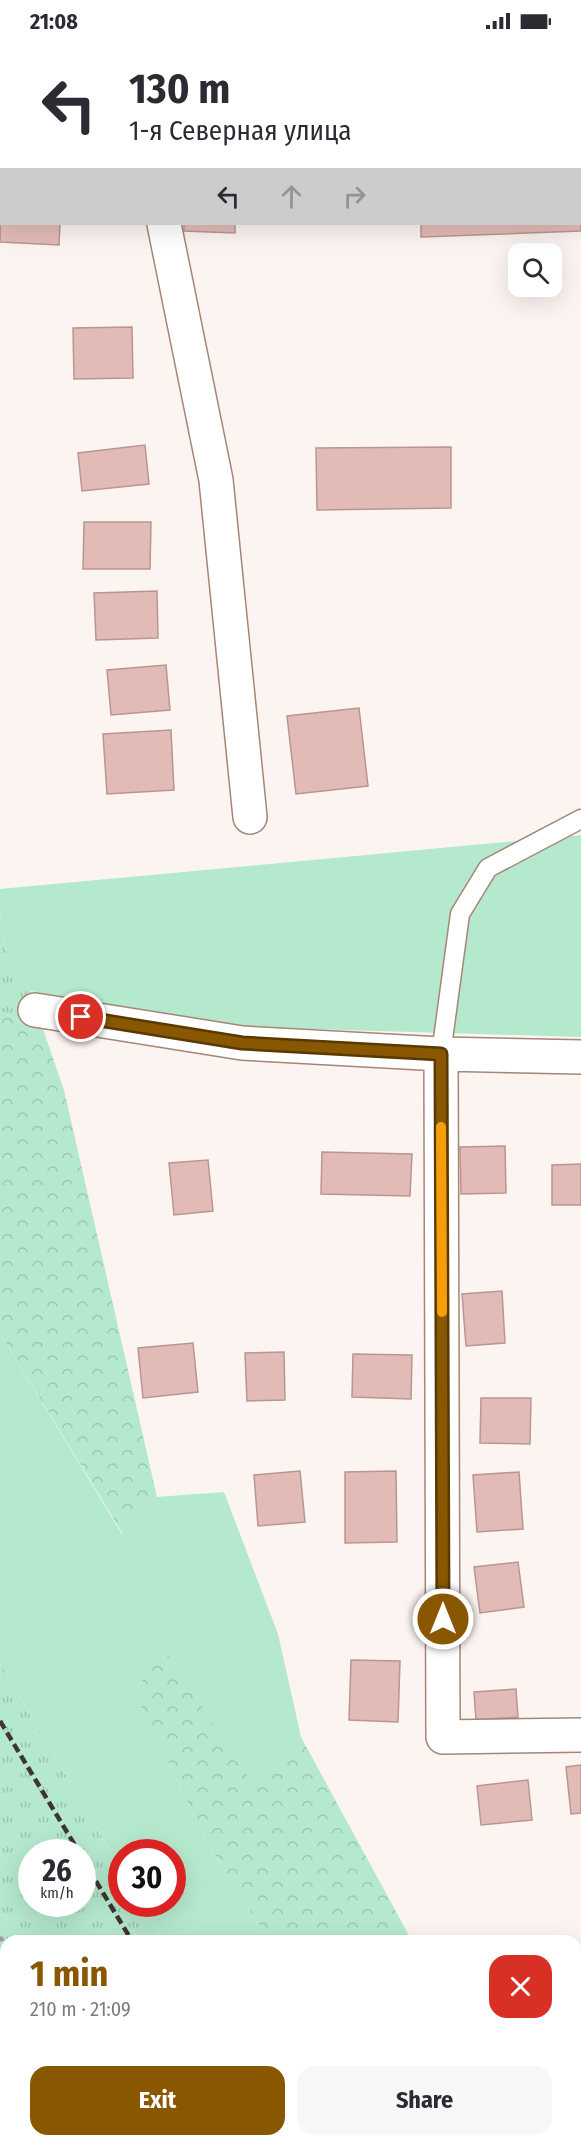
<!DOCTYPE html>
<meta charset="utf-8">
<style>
:root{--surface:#fff;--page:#f7f7f7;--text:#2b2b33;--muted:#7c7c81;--accent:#895700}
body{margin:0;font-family:"Fira Sans Condensed",sans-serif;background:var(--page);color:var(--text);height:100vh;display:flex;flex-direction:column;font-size:22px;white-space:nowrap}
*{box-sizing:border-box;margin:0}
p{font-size:20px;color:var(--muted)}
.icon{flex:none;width:33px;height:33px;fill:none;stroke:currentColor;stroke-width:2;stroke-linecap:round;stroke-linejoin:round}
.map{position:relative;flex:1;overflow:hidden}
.drawer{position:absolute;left:0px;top:1893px;width:582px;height:212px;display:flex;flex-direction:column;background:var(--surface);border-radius:18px 18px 0 0;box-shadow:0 6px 24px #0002}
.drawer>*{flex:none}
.guide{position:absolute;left:0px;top:0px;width:582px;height:183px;box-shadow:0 6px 24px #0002;background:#fff;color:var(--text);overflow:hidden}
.controls{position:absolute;left:508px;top:201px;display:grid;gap:12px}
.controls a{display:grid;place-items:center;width:54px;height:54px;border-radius:12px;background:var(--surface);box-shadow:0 6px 24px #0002;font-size:30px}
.speed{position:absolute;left:18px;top:1797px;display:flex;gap:12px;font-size:30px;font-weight:700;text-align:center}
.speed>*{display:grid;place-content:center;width:78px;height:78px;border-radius:50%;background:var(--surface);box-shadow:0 6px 24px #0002;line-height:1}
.speed small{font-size:15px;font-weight:400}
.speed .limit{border:9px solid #d22;background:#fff;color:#111}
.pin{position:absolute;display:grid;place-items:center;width:51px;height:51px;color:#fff;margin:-26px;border:3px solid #fff;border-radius:50%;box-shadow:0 2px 6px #0007}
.me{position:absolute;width:66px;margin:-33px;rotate:0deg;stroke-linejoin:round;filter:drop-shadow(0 0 4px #0008)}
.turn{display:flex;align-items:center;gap:21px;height:126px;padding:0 30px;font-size:27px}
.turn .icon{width:78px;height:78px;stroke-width:2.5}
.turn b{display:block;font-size:42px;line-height:51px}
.lanes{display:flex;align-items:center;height:57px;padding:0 30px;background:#0003;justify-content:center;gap:30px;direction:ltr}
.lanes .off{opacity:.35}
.round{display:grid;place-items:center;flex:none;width:63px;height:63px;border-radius:18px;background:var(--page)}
.head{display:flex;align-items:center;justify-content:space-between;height:102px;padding:0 30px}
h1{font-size:36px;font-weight:700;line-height:45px;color:var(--accent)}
.button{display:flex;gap:12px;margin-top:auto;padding:12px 30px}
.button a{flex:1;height:69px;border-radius:18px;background:var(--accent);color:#fff;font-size:24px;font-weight:700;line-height:69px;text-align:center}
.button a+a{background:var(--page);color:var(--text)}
.status{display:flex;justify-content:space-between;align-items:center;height:42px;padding:0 30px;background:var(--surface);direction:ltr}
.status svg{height:16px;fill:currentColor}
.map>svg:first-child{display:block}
</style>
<div class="status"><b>21:08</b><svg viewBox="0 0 49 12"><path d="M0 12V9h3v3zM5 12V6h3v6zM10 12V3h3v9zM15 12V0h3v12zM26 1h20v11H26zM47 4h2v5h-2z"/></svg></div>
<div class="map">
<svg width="581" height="2104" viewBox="0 0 581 2104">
<defs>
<pattern id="grass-tufts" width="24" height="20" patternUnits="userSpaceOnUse" patternTransform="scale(1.5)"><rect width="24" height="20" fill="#b5e9ce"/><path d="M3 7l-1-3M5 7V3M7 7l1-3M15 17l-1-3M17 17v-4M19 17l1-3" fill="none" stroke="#9bc7b0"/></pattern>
<pattern id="forest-crowns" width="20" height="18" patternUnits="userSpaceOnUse" patternTransform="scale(1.5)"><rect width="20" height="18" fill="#b5e9ce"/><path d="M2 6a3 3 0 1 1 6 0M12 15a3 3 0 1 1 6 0" fill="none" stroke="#9bc7b0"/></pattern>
</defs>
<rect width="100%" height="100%" fill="#fbf4f1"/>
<path fill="url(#grass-tufts)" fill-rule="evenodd" d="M0,872l5,33 25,44 16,47 -46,-27z
M0,1621l121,206 1,35h20l21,37h-157v79l-6,-11zM32,1810h50v52h-50z
M277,2098l3,6h-207l-2,-5z"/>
<path fill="url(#forest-crowns)" d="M0,969l46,27 18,52 93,407 -34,37 -123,-201z
M160,1600l94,143 47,-48 111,204h-143l-61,-97 -73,-149z
M0,1967l6,11v120l65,1 2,5h-73z
M540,2098l4,6h-144l-3,-5z"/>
<path fill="#b5e9ce" d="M581,793v202l-336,-10 -215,-36 -25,-44 -5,-33v-25z
M0,1291l122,201 35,-37 67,-5 54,142 23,103 -47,49 -94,-143 -25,52 73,149 61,97h-106l-21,-37h30v-52h-50l-1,17 -121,-206z
M397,2099l3,5h-120l-3,-5z"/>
<path fill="#e2bbb7" stroke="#ba9591" stroke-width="1.5" d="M581,106v83l-160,6v-13h159z
M1,158l1,24h58l-1,21 -59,-3z
M184,182h51v9l-51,-2z
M132,285l1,51 -59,1 -1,-51z
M145,403l4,39 -67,7 -4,-38z
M451,405v61l-134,2 -1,-62z
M84,480h67l-1,47h-67z
M157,549l1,47 -62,2 -2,-47z
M166,623l4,45 -59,5 -4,-45z
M359,666l9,78 -72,8 -9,-78z
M171,688l3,60 -67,4 -4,-60z
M505,1104l1,47 -45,1 -1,-47z
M322,1110l90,2 -2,42 -89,-2z
M208,1118l5,51 -39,4 -5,-52z
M581,1122v41h-29v-40z
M502,1249l3,52 -39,3 -4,-52z
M193,1301l5,49 -55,6 -5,-50z
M284,1310l1,48 -38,1 -2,-48z
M353,1312l59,1 -1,44 -59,-2z
M481,1356h50l-1,46 -50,-1z
M300,1429l5,51 -47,4 -4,-51z
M396,1429l1,71 -52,1v-71z
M519,1430l4,57 -46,3 -4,-57z
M518,1520l6,45 -44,6 -6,-46z
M351,1618l49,1 -2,61 -49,-2z
M516,1647l2,28 -42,3 -2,-28z
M581,1723v48l-10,1 -5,-47z
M528,1738l4,40 -51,5 -4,-39z
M577,1934h4v51h-1z"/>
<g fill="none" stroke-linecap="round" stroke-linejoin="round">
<defs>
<path id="lane" d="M441,1012l19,-140 28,-46 93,-49"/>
<path id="street" d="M1,0l1,2
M258,2l4,-2
M164,182l52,256 34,337
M35,968l207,33 199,11 140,3
M441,1012l2,683 138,-2"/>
</defs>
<use href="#lane" stroke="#a58675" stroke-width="21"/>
<use href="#street" stroke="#a58675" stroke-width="36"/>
<path stroke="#a49b96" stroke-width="4" stroke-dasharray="4.5 3" stroke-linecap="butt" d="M0,1895l6,10
M117,2098l3,6"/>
<use href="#lane" stroke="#fff" stroke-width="18"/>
<use href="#street" stroke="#fff" stroke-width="33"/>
<path stroke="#40352f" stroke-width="4.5" stroke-dasharray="9 4.5" stroke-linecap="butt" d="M0,1679l79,131
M82,1816l50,83
M245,2098l3,6"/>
</g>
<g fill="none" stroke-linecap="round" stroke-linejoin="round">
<defs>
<path id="route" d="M81,975l161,26 199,11 2,565"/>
</defs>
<use href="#route" stroke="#593900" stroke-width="15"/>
<use href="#route" stroke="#895700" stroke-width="10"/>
<path stroke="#f59e0b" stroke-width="10" d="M441,1085l1,185"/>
</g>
</svg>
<div class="controls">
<a><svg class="icon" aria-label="search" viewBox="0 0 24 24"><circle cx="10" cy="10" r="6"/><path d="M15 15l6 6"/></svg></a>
</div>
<div class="speed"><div>26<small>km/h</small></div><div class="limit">30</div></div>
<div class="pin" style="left:81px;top:975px;background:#d93025"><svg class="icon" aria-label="arrive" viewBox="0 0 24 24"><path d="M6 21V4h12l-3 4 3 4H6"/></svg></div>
<svg class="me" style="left:443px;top:1577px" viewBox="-20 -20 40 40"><circle r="17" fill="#895700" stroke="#fff" stroke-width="3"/><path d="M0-11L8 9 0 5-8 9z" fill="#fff"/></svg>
<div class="guide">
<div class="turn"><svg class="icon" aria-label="left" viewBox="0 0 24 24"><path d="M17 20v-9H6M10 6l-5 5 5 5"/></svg><div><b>130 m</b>1-я Северная улица</div></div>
<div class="lanes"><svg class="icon" aria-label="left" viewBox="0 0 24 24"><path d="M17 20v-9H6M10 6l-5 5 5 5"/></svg><svg class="icon off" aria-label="ahead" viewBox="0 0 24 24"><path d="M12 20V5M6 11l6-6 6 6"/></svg><svg class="icon off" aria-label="right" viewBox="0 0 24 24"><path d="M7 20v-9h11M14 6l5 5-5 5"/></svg></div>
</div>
<section class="drawer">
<div class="head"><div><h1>1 min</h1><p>210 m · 21:09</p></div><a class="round" style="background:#d93025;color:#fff"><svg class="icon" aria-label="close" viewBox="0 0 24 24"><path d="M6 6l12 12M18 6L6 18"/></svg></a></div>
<div class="button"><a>Exit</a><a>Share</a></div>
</section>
</div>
